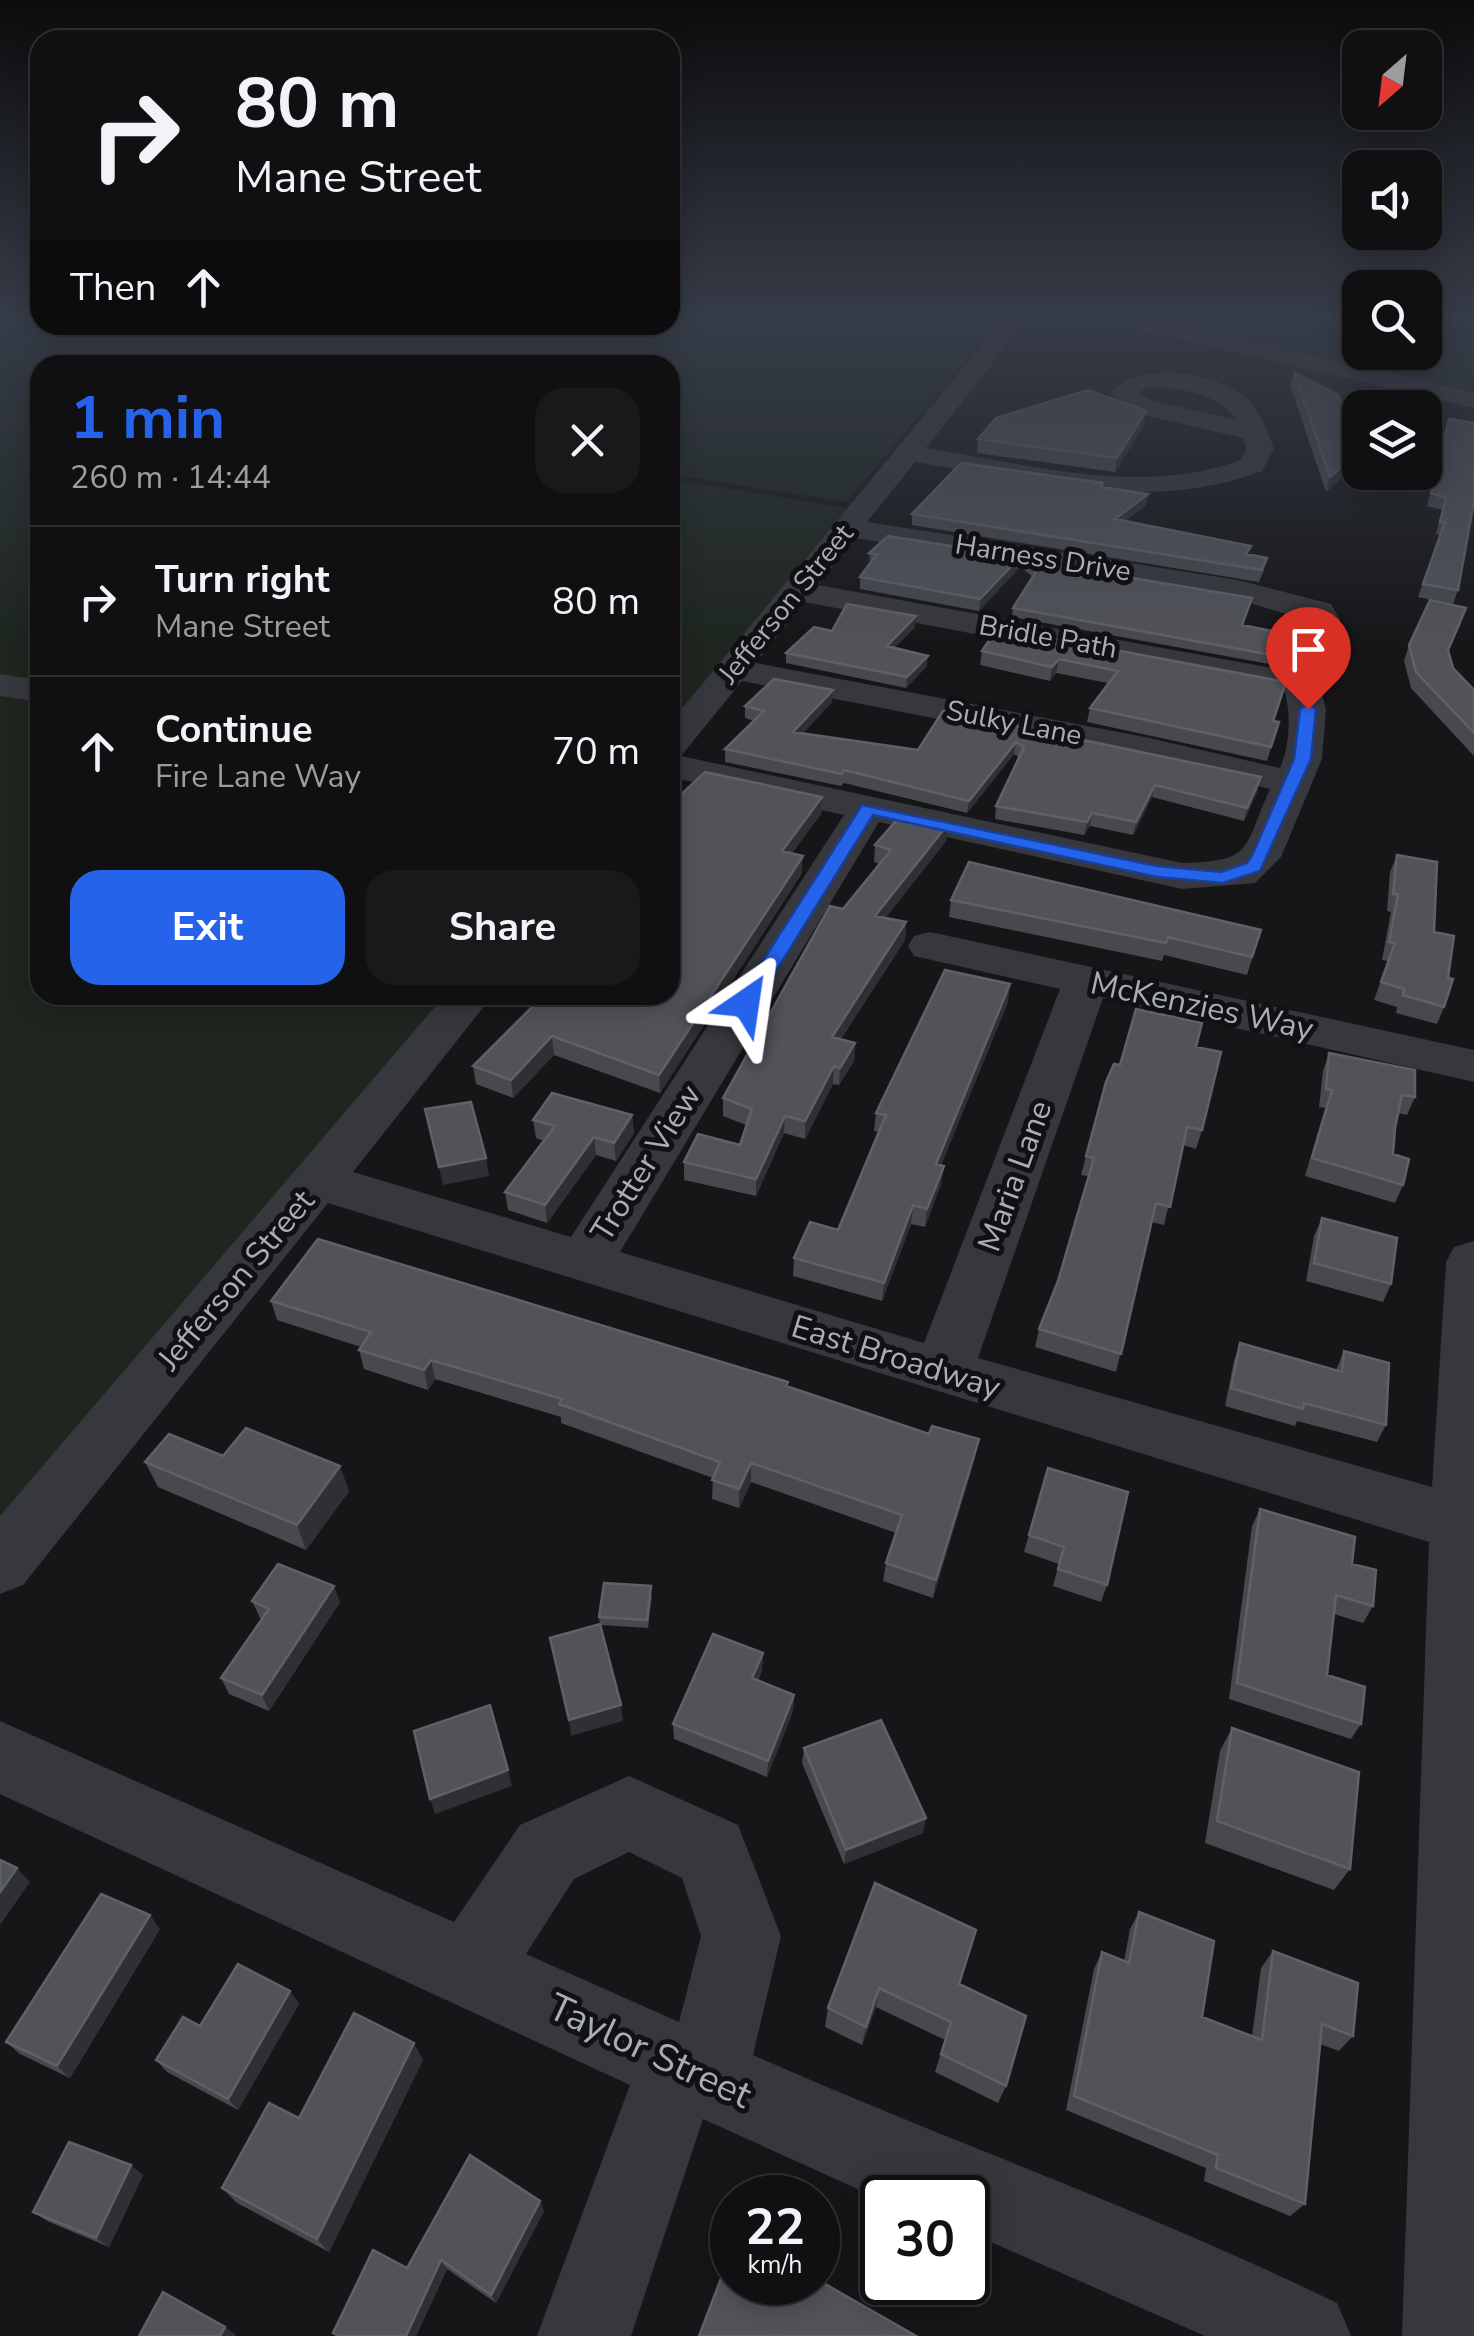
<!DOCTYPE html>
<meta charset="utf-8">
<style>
:root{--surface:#101012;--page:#19191b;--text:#f1f3f6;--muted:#9c9d9f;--line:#303032;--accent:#2563eb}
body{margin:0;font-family:"Nunito Sans",sans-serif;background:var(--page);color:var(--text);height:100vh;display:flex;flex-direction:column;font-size:38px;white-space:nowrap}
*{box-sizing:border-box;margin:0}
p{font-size:32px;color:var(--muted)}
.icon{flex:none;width:55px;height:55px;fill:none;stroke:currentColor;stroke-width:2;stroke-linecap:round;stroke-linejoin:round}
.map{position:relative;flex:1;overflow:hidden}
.panel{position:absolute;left:30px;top:355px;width:650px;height:650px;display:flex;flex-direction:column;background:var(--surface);border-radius:30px;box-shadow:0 5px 25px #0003,0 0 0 2px var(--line)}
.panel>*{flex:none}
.guide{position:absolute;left:30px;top:30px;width:650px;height:305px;border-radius:30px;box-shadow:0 5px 25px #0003,0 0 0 2px var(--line);background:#101012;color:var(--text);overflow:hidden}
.needle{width:65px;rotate:208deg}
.fabs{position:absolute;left:1342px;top:30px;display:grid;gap:20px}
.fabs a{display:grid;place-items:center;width:100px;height:100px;border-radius:20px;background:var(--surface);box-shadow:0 5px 25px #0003,0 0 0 2px var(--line);font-size:50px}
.speed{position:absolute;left:710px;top:2175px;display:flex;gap:20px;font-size:50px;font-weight:700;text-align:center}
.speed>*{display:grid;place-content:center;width:130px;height:130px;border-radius:50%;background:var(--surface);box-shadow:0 5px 25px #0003,0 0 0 2px var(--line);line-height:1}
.speed small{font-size:25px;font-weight:400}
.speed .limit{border:5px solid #111;border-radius:15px;background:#fff;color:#111}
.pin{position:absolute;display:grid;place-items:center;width:85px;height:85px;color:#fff;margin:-102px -42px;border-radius:50% 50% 50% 0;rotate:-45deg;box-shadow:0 0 10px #0007}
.pin .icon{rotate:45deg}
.me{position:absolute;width:110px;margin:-55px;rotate:32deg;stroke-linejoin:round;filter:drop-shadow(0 0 8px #0008)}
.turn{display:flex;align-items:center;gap:35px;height:210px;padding:0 40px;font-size:45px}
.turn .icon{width:130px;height:130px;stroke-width:2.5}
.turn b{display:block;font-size:70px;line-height:85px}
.then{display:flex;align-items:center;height:95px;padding:0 40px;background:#0003;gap:20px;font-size:38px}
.round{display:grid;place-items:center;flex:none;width:105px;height:105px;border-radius:30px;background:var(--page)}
.summary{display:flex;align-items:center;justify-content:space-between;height:170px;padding:0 40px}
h1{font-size:60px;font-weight:700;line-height:75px;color:var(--accent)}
.cta{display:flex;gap:20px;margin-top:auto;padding:20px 40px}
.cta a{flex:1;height:115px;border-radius:30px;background:var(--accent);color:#fff;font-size:40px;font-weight:700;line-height:115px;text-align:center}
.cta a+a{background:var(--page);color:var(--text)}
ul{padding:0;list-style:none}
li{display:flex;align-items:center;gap:30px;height:150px;padding:0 40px;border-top:2px solid var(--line)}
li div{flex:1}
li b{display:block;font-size:38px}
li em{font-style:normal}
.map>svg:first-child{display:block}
</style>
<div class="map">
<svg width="1474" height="2336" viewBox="0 0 1474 2336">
<rect width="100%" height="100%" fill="#161618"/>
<path fill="#1e261f" d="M0,320h40v5h630v-5h329l-153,182 -176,-28v-109h-630v630h405l-445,529z
M1158,320h202v32h65v-32h49v71z
M670,479l183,30 -183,218z"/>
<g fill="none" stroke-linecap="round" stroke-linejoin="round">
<path fill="#37383d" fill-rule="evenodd" d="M1003,320h23l-100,128c101,16 216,49 315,12l5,-11 -3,-11 -111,-26 -22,-18c26,-35 110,-22 138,6 13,14 20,32 26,49l-12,22c-113,43 -233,10 -347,-9l-48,60 371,58 93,24 9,16 -21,64 7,25 -4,50 -41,98 -26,26 -73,6 -303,-67 -259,430 304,91 136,-354 -146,-33 -6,-10 6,-10 16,-4 544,118v32l-371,-84 -125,360 454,129 14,-225 8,-15 20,-6v1095h-72l27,-794 -1101,-339 -305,382 -23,9v-78l445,-521h48l-140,177 218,65 273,-422 -174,-38v-54zM1146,388c31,-2 72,5 90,32l-86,-20 -12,-7zM855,538l381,61 70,21 -18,51 -470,-86zM804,602l481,90c6,23 5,54 -5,76l-135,-31 -389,-74zM742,681l403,78 125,30c-28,62 -16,72 -88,74l-501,-107z
M1116,320h41l317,72v16l-347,-81z
M0,674l40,6v22l-40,-6z
M0,1721l454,201 66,-97 109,-49 109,49 43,111 -28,119c194,86 393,155 584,248l14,33h-146l-237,-104v-34l-86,2 -179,-81 -72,217h-94l93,-251 -630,-291zM629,1852l53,26 19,58 -22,86 -153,-68 48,-75z"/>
</g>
<path fill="#47494d" d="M1294,372l62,93 -30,27 -36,-107z
M1449,419l9,171 -5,14 -35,-7 22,-62 -4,-1 6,-24 -15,-4z
M1144,425l-29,47 -138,-19 1,-14z
M1103,483v5l45,6 -2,11 -21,16 124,33 15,16 -5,12 -347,-57v-11z
M869,553l151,4 -1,11 -40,43 -119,-22v-12l10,-13z
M1024,560l228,38 -9,27 53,11 -10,31 -274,-50 1,-9 20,-31 -10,-8z
M1461,623l-13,29 5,16 21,22v66l-63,-68 -7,-27 5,-16z
M915,627l-21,21 33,18 -21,22 -120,-25v-10l46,-22z
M997,628l282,94 -12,39 -180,-39 3,-14 18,-25 -52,-10 -6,8 -70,-16 2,-14z
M832,702l-29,31 115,17 25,-39 315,79 -14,31 -92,-24 -19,38 -43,-9 -6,9 -89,-16 1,-13 23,-49 -5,-3 -47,59 -123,-30 -3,3 -116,-24v-13l29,-28 -9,-3v-12z
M822,797l-1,17 -29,39 10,20 -142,220 -106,-38 -41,43 -37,-14 -3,-18 197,-71 2,-192z
M946,841l-61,77 21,4 -1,18 -64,99 14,4 -1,18 -15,24 -6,-1 -28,55 -21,-6 -28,63 -72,-16v-18l56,-17 6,-20 -23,-9v-18l120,-189 37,-45 -6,-2 1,-17z
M1397,855l37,77 10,75 -7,17 -41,-11 1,-6 -23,-7 14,-39 -6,-1 9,-48 -4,-1 3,-39z
M951,900l310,30 -14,45 -83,-20 -2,6 -213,-44z
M1008,1002l-67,163 3,1 -3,18 -16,43 -14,-3 -29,77 -89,-25 1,-18 44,-28 41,-98 -5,-1 2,-18z
M1196,1047l6,83 -6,19 -13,-4 -19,80 -13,-3 -35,150 -81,-25 4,-18 19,-48 30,-105 -7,-1 5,-19 34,-91z
M1329,1053l86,44 -8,18 -9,-2 -3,15 -2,26 10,31 -8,18 -90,-27 20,-68 -6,-1 4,-36z
M632,1115l2,18 -18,28 -20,-6 -49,68 -39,-13 -3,-18 39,-51 -8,-3 -3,-18z
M1322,1218l69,66 -8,18 -77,-21 8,-45z
M271,1301l516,86 188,71 -42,140 -50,-17 3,-18 10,-30 -145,-51 -12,26 -27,-9 1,-21 -152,-55v-6l-126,-38 -7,11 -64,-21 -5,-19 2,-3 -84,-27z
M1240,1343l96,27 8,-19 42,74 -9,17 -80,-21 -2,5 -70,-20 9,-45z
M223,1456l126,35 -43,59 -148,-63 -13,-25z
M1048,1468l59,117 -6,17 -48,-16 6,-22 -35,-12z
M1260,1509l92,55 21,42 -10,17 -29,-9 -7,61 34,49 -10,15 -122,-40 23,-173z
M652,1595l-4,33 -48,-3 -1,-8z
M252,1601l88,1 -71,109 -40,-17 -8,-16 41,-59 -2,-1z
M763,1653l-1,17 -4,10 36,15 -1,16 -26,66 -93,-38 -1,-15z
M1232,1728l118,141 -16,21 -129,-47 15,-92z
M804,1748l119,85 -79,31 -42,-101z
M875,1883l84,101 47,102 -8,17 -63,-31 10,-32 -69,-33 -14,38 -37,-18 3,-19z
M1139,1912l63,105 50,19 9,-68 12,-17 80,85 -14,15 -19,-7 -15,160 -15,12 -86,-35 2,-13 -140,-58 28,-141 8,-17 22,9 6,-32z
M160,1929l-90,149 -50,-24 -14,-12z
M290,1991l9,13 -61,106 -71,-38 -11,-12 44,-34z
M423,2060l-94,192 -92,-49 -15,-15z
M143,2175l-34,72 -62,-26 -14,-9z
M544,2211l-48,92 -49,-34 -31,67h-79l-4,-3 74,-65z"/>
<path fill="#2f3033" d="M1146,411l-2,14 -29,47 2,-14z
M1360,452l-4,13 -30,27 4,-15z
M1148,494l-2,11 -33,26 2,-12z
M1020,557l-1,11 -40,43 1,-12z
M916,616l-1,11 -29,30 1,-11z
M928,656l-1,10 -21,22 1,-11z
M1059,659l-3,14 -6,8 2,-14z
M833,690l-1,12 -39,42v-12z
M1016,742l-2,12 -47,59 2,-12z
M1261,777l-3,13 -14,31 3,-13z
M1155,785l-3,12 -19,38 3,-13z
M822,797l-1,17 -40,54 1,-17z
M1092,813l-2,13 -6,9 3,-13z
M948,824l-2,17 -72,92 1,-17z
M803,856l-1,17 -142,220 -1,-18z
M906,922l-1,18 -74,114 1,-17z
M1010,984l-2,18 -74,180 2,-18z
M552,1036l2,19 -41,43 -2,-18z
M855,1043l-1,18 -15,24 1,-17z
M834,1066l-1,18 -28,55v-18z
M632,1115l2,18 -18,28 -2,-18z
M785,1116l-1,17 -28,63v-17z
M594,1137l2,18 -49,68 -2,-18z
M486,1158l3,18 -46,9 -4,-18z
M944,1166l-3,18 -16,43 2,-18z
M913,1205l-2,19 -29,77 2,-18z
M431,1360l4,19 -7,11 -4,-20z
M979,1439l-4,19 -42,140 3,-18z
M751,1463v19l-12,26v-19z
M340,1466l9,25 -43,59 -9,-25z
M334,1586l6,16 -71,109 -7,-16z
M763,1653l-1,17 -10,24v-16z
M794,1695l-1,16 -26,66 1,-16z
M621,1705l2,16 -52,15 -2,-16z
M508,1770l4,16 -77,28 -5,-15z
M926,1818l-3,15 -79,31 2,-14z
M17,1868l13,14 -30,43v-33z
M150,1915l10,14 -90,149 -13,-12z
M879,1988l-3,19 -14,38 4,-18z
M290,1991l9,13 -61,106 -10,-11z
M414,2043l9,17 -94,192 -12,-13z
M131,2165l12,10 -34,72 -13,-9z
M540,2201l4,10 -48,92 -5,-8z
M441,2260l6,9 -31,67h-10z
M225,2327l11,8 -1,1h-15z"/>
<path fill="#525359" stroke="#5f6168" stroke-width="2.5" d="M1294,372l44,23 22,56 -30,26z
M1088,390l58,21 -29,47 -139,-19 18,-21z
M1449,419l25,4v78l-16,89 -35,-6 22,-62h-5l6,-24 -15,-5z
M961,463l142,20 -2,4 47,7 -33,25 136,27 -5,8 21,4 -5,12 -350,-56z
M888,536l132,21 -40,42 -120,-22 17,-23 -8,-1z
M1024,560l228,38 -10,27 54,11 -8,22 -275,-50 24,-38z
M1430,600l36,8 -18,42 5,18 21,22v43l-58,-61 -7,-27z
M847,604l69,12 -29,30 41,10 -21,21 -121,-24 28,-26 18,4z
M997,628l289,54 -13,39 6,1 -8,25 -181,-39 28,-37 -59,-12 -7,8 -70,-16z
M774,679l59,11 -40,42 125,18 25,-39 318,66 -14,31 -92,-23 -19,37 -44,-9 -5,9 -91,-16 28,-59 -8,-5 -47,59 -125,-31 -2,4 -117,-25 39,-38 -19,-5z
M705,772l117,25 -40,54 21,5 -144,219 -107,-39 -41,44 -38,-14 71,-71h126v-178l11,-11 -9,-3z
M902,814l46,10 -73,92 31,6 -74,115 23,6 -15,25 -6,-2 -29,55 -20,-5 -29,63 -72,-17 14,-28 42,11 12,-36 -29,-11 107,-192 13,3 48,-59 -16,-5z
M1397,855l40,7 -3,70 20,4 -6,42 5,1 -9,28 -41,-12 1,-6 -23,-7 14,-39 -6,-1 9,-48h-5z
M969,862l292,68 -9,27 -84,-20 -2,6 -215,-43z
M945,970l65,14 -74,180 8,2 -17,43 -14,-4 -29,78 -90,-25 16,-36 28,8 48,-115 -10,-2z
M1136,1009l66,14 -6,24 25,5 -19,78 -15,-3 -17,80 -14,-4 -35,151 -82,-25 19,-48 36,-123 -8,-2 20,-74 8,-18 6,1z
M1329,1053l86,17v27l-13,-2 -7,33 -2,26 16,5 -6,26 -91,-27 20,-68 -6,-1z
M552,1093l80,22 -18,28 -20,-6 -49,68 -40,-13 50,-66 -22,-6z
M471,1102l15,56 -47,9 -14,-58z
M1322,1218l75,20 -6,46 -77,-21z
M318,1239l470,143 -2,4 143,48 3,-8 47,13 -43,141 -50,-17 16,-48 -151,-52 -12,26 -27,-9 8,-18 -161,-58 3,-5 -131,-39 -7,10 -65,-20 12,-18 -100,-31z
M1240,1343l102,29 2,-21 45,12 -3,62 -82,-22 -1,6 -72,-21z
M246,1428l94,38 -43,59 -152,-63 24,-28 54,22z
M1048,1468l80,24 -21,93 -49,-16 6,-22 -35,-12z
M1260,1509l95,28 -3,27 24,6 -3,36 -37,-11 -9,80 38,12 -4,37 -124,-41z
M278,1564l56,22 -72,109 -41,-17 48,-69 -17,-8z
M604,1583l47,3 -4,34 -48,-3z
M600,1624l21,81 -52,15 -19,-82z
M713,1634l50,19 -11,25 42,17 -26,66 -95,-37z
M490,1705l18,65 -78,29 -16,-68z
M881,1720l45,98 -80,32 -42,-102z
M1232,1728l127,44 -9,97 -133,-48z
M0,1860l17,8 -17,24z
M875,1883l101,47 -17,54 67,32 -20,70 -65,-32 10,-32 -72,-34 -13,39 -38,-19z
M101,1894l49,21 -93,151 -51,-24z
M1139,1912l75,29 -12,76 60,23 11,-89 85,32 -5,53 -31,-12 -17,180 -89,-36 2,-13 -144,-59 28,-144 27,11z
M238,1964l52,27 -62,108 -72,-39 27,-43 17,9z
M354,2013l60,30 -97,196 -95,-51 47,-85 30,15z
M69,2142l62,23 -35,73 -63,-26z
M470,2155l70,46 -49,94 -50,-35 -35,76h-67l-6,-3 40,-83 34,18z
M732,2250v32h86v-2l98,56h-217z
M163,2292l62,35 -5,9h-81z"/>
<linearGradient id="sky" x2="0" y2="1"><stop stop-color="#0c0c0d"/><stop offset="0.49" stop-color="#363c48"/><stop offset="1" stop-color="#363c48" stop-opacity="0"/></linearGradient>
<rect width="1474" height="647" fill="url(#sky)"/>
<path fill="#2563eb" stroke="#184099" stroke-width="2.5" d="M1308,704l8,5 -5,50 -51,112 -37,12 -66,-6 -284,-62 -120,193 -7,2 -10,-7 126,-198 295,61 64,6 26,-9 5,-7 42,-97 6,-50z"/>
<g text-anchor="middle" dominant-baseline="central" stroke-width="10" stroke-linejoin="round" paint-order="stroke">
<g font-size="28" fill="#a8adb8" stroke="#111113">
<text transform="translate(1043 558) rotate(9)">Harness Drive</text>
<text transform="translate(786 604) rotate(-51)">Jefferson Street</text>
<text transform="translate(1048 637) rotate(10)">Bridle Path</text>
<text transform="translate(1014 723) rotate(11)">Sulky Lane</text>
</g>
<g font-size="32" fill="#a8adb8" stroke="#111113">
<text transform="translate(1202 1006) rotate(12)">McKenzies Way</text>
<text transform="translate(646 1163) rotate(-58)">Trotter View</text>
<text transform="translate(1015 1176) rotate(-70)">Maria Lane</text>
<text transform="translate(236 1280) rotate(-50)">Jefferson Street</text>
<text transform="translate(896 1357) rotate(17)">East Broadway</text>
</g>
<g font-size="38" fill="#a8adb8" stroke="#111113">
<text transform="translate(650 2051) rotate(25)">Taylor Street</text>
</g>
</g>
</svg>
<div class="fabs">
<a><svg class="needle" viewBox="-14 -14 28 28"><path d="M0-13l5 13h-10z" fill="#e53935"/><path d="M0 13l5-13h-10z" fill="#9c9d9f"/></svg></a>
<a><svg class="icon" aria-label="sound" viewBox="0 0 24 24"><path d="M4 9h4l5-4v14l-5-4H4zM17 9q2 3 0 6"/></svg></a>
<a><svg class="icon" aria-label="search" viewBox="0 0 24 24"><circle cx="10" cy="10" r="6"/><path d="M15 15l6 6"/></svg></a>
<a><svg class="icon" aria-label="layers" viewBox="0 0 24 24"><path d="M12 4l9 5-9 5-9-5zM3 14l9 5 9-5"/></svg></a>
</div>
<div class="speed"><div>22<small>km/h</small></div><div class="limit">30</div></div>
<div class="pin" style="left:1308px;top:709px;background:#d93025"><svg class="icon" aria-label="arrive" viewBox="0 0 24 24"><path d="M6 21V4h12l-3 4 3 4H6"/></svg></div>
<svg class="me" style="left:746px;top:1003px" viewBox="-20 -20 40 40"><path d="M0-17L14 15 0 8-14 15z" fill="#2563eb" stroke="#fff" stroke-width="4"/></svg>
<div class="guide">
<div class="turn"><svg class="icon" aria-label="right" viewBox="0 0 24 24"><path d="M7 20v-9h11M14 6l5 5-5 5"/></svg><div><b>80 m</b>Mane Street</div></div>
<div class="then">Then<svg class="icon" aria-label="ahead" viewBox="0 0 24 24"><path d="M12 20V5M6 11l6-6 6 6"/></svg></div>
</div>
<section class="panel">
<div class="summary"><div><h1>1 min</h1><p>260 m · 14:44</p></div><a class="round"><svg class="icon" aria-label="close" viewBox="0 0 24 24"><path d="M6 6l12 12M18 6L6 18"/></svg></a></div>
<ul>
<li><svg class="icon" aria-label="right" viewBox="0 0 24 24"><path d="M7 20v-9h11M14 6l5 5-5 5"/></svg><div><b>Turn right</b><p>Mane Street</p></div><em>80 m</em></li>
<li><svg class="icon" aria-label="ahead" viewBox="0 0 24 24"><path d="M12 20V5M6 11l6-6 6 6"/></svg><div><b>Continue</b><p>Fire Lane Way</p></div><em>70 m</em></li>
</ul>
<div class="cta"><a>Exit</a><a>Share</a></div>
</section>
</div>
